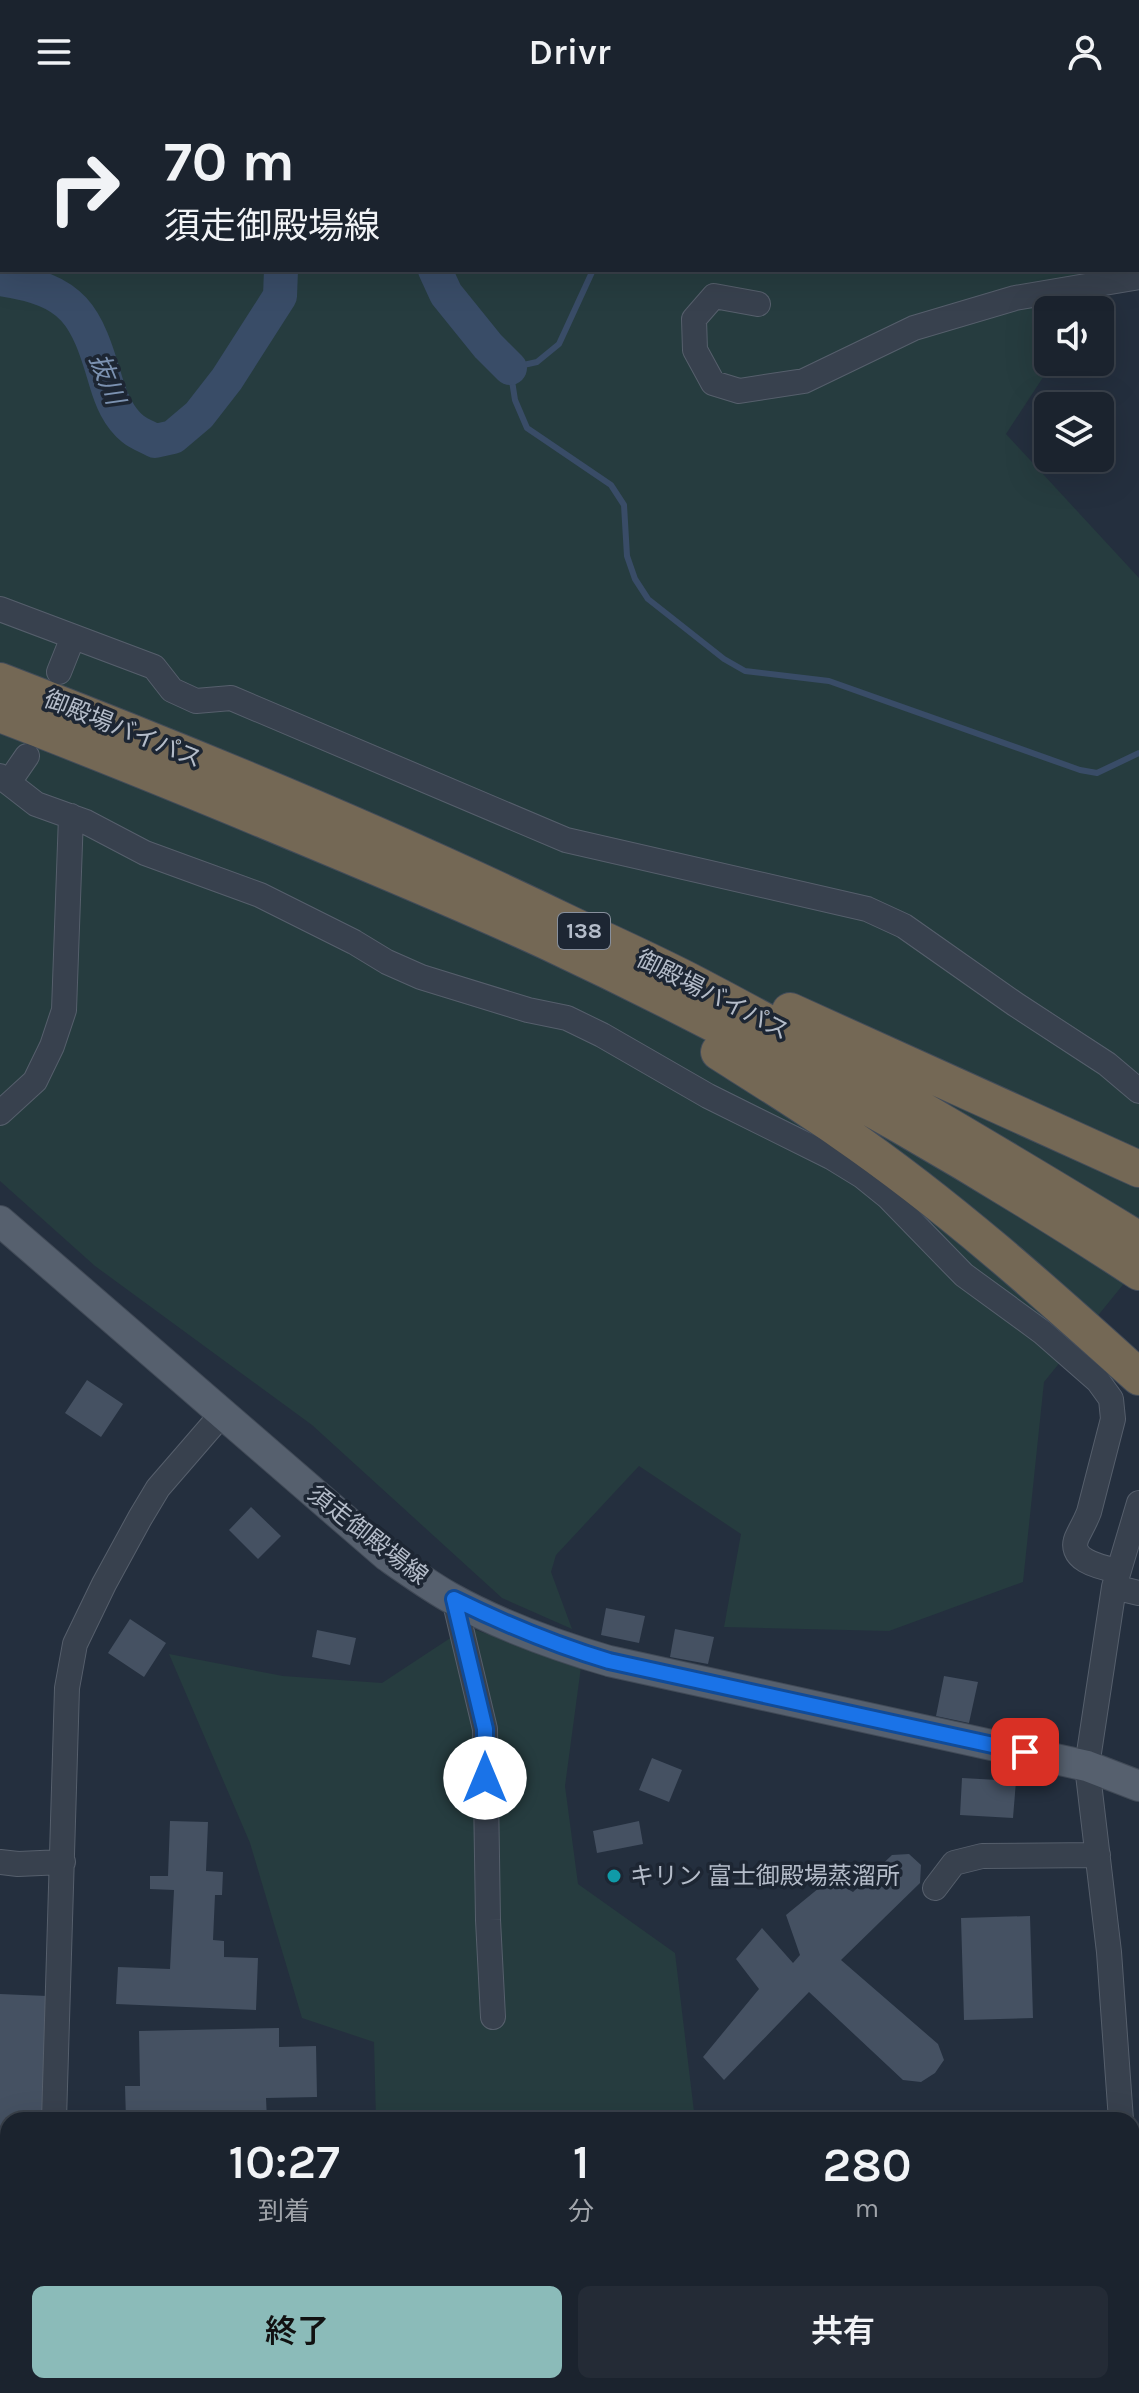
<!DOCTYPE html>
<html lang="ja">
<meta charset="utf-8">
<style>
:root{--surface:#1b232e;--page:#242b36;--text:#f1f3f6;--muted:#a0a4aa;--line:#39404a;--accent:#8bbbb9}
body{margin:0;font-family:Karla,"Noto Sans JP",sans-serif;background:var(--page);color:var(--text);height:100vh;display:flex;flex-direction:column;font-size:30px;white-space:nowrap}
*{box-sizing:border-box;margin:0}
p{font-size:26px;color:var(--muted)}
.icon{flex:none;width:44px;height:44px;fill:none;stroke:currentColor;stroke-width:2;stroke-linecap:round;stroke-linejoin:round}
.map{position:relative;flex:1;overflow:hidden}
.drawer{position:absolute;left:0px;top:2008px;width:1140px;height:282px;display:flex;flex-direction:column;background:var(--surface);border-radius:24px 24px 0 0;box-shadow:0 8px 32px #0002,0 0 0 2px var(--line)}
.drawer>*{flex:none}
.banner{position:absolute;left:0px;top:0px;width:1140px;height:168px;box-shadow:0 8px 32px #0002,0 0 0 2px var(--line);background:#1b232e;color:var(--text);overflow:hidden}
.controls{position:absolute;left:1034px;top:192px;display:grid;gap:16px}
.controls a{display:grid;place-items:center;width:80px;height:80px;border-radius:12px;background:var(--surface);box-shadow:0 8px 32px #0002,0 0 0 2px var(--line);font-size:40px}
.pin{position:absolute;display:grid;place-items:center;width:68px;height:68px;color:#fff;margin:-34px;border-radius:16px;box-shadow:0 4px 12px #0006}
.me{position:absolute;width:88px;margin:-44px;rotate:0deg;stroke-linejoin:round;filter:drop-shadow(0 0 6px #0008)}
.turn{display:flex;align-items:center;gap:28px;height:168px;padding:0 32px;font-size:36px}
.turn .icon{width:104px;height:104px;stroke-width:2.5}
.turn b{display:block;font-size:56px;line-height:68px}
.eta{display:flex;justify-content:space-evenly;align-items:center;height:136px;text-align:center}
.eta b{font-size:48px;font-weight:600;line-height:56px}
.primary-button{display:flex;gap:16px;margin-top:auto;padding:16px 32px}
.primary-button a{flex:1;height:92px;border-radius:12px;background:var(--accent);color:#111;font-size:32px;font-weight:600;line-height:92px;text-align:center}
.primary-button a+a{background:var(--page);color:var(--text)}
header{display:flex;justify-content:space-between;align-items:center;height:104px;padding:0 32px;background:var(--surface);font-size:36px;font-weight:600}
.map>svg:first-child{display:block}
</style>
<header><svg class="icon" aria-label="menu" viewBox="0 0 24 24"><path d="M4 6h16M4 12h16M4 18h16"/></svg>Drivr<svg class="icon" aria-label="person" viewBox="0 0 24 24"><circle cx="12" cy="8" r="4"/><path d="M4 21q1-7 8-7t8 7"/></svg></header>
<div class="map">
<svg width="1139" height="2289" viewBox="0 0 1139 2289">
<rect width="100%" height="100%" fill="#242f3e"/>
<path fill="#263c3f" d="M0,0h1139l-1,126v-124h-1136v164h1110l-26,40h-38v52h5l-47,72 133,144v687l-95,117 -21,200 -134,49 -165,-4 17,-93 -102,-68 -83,89 -5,17 21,57 -70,-31 -190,-173 -217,-159 -95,-85z
M467,1523l114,40 -16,119 13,98 97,69 20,167h-319l-2,-78 -72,-24 -52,-175 -81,-189 114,22 99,7z
M1132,2041l7,1v247h-747v-7h740z"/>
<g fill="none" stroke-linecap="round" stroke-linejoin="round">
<path stroke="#394c67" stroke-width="6" d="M1071,2v-2
M593,166l-34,74 -22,18 -27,6 5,32 12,28 84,57 13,20 3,51 8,23 13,20 76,60 21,12 84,10 251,89 17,3 42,-20"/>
<path stroke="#394c67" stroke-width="34" d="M435,166l11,24 42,52 22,22
M0,175c75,11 86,35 106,103 5,17 12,35 27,47 6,5 15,8 22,12l18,-4 26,-22 28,-36 53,-83 1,-26"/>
</g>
<path fill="#455162" d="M87,1276l36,24 -22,33 -36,-24z
M251,1403l30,29 -23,23 -29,-29z
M606,1504l39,8 -6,27 -38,-8z
M130,1515l36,24 -22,34 -36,-24z
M675,1525l39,8 -6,27 -38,-7z
M317,1526l39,8 -6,27 -38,-8z
M944,1572l34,6 -9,41 -33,-7z
M652,1654l30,12 -13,32 -30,-12z
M962,1674l54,3 -3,37 -53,-3z
M170,1717l38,1 -2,49 17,1 -1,23h-7l-2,45 11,1v16l34,1 -2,52 -140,-6 2,-37 52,2 4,-79 -24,-1v-13h18z
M639,1717l4,23 -46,9 -4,-22z
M909,1750l12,11 -1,18 -79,77 97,84 6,16 -9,13 -14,9 -18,-2 -94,-88 -85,88 -21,-23 56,-68 -23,-30 26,-31 31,35 7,-8 -14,-40 44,-36 23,13 39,-37z
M1030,1812l3,102 -69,2 -3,-102z
M0,1890l47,2 -4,124h-35v266h27v7h-35z
M279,1924v19l37,-1 1,51 -51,1 1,22h-141l-1,-34h15l-1,-55z
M130,2282h193l1,7h-194z"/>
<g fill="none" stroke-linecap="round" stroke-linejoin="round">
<defs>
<path id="minor" d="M758,200l-44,-8 -20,23 1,31 18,33 26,8 65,-10 110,-53 101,-30 124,-21
M0,505l154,58 18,23 24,11 35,-3 335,142 301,69 37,17 111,78 92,60 32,27
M59,568l14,-35
M0,672l36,28 50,18 59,31 115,42 94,47 33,20 34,15 107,33 39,8 35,17 106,61 123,61 31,19 26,21 76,78 78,57 56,49 13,18 2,20 -24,93c-3,8 -7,15 -11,23 -13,25 22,32 40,36
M9,678l18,-26
M0,1009l35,-32 17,-35 12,-36 7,-194
M1114,1483l25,6
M454,1495l31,130 3,191 5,97
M0,1758l18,2 45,-2
M935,1784l19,-25 28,-7 116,-1
M54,2016l13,-432 8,-44 29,-60 36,-66 18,-30 64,-74
M1121,2016l-12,-168 -22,-186 27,-179 25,-84
M1132,2169l7,98
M379,2282l1,7
M46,2289v-7"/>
<path id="major" d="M0,1117l387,335c20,14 41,29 62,41 50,28 105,48 160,64l478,105 52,20"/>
<path id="highway" d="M0,577c193,74 384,153 570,243 42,20 85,39 127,61 151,79 297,167 442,255
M0,610c115,44 229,91 343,139 69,29 138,58 205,89 204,96 403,206 591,330
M790,907l349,158
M719,948c41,26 83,52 123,80 106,73 202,159 297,245"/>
</defs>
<use href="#minor" stroke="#565f6c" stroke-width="26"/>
<use href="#major" stroke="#414a57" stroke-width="32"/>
<use href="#highway" stroke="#434c59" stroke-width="38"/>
<use href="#minor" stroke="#38414e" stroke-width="24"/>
<use href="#major" stroke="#56606e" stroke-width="30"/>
<use href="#highway" stroke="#746855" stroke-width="36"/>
</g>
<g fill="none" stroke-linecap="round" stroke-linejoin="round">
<defs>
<path id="route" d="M485,1674v-49l-31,-130c51,25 101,46 155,62l416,91"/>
</defs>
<use href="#route" stroke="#114b97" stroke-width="20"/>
<use href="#route" stroke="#1a73e8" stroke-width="14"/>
</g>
<circle fill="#0f9aa8" stroke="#1d2633" stroke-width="3" cx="614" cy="1772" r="8"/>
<g text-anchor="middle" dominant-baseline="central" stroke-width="7" stroke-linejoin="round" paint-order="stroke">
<rect fill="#1d2633" stroke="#878f9c" stroke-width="2" x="558" y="809" width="52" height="36" rx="6"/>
<g font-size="22" font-weight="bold" fill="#b4bcc9">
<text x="584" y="827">138</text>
</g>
<g font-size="24" fill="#b4bcc9" stroke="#1d2633">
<text transform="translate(123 625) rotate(22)">御殿場バイパス</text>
<text transform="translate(713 891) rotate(27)">御殿場バイパス</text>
<text transform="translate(368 1431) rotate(38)">須走御殿場線</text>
</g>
<g font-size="24" fill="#b4bcc9" stroke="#1d2633" text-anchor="start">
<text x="630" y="1772">キリン 富士御殿場蒸溜所</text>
</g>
<g font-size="26" font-style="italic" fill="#7c92b1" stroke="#1d2633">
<text transform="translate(107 275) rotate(68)">抜川</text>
</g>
</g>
</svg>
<div class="controls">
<a><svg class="icon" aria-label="sound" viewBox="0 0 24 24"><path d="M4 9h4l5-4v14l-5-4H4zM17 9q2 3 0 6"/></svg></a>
<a><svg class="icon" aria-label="layers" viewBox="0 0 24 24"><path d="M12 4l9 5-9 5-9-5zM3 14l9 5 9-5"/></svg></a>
</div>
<div class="pin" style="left:1025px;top:1648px;background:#d93025"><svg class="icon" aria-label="arrive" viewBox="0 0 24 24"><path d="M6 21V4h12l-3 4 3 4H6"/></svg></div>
<svg class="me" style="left:485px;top:1674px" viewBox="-20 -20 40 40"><circle r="19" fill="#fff"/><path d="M0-13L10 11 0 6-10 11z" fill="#1a73e8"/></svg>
<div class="banner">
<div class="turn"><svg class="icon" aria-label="right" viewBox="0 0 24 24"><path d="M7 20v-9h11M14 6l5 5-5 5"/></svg><div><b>70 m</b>須走御殿場線</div></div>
</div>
<section class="drawer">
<div class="eta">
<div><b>10:27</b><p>到着</p></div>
<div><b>1</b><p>分</p></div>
<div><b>280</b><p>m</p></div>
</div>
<div class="primary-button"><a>終了</a><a>共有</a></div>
</section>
</div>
